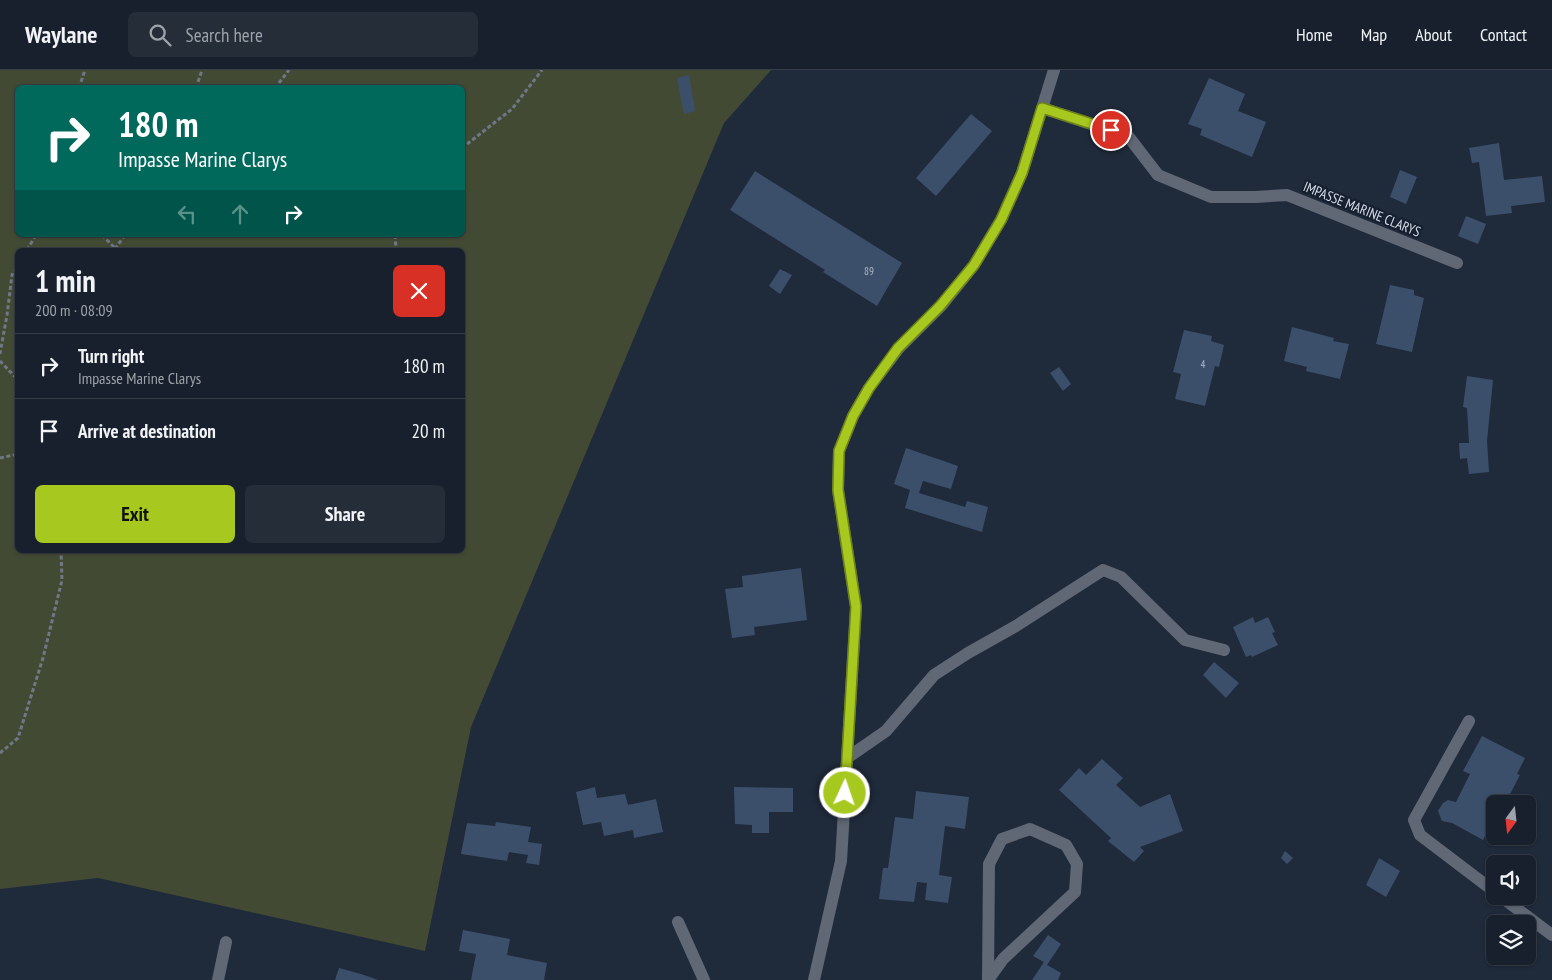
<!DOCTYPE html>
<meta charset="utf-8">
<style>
:root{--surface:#17202c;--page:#242d38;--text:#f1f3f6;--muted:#9ea3a9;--line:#363e48;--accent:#a7c81f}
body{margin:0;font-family:"PT Sans Narrow",sans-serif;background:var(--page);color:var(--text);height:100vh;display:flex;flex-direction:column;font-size:19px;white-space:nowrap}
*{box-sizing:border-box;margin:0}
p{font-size:16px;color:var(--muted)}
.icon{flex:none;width:28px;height:28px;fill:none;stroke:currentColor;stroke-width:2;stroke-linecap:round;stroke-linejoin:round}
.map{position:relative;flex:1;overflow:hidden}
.panel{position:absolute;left:15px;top:178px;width:450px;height:305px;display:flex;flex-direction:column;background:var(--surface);border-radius:8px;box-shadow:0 1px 4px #0004,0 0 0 1px var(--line)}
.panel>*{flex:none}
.hud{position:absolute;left:15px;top:15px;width:450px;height:152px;border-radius:8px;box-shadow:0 1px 4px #0004,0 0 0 1px var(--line);background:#00695c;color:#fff;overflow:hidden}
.needle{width:32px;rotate:195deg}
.buttons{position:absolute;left:1486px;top:725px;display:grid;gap:10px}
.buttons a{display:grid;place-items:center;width:50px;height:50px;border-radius:8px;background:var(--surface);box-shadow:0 1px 4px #0004,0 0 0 1px var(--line);font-size:25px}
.pin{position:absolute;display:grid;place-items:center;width:42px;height:42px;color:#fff;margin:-21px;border:2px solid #fff;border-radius:50%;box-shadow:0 1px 5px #0007}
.me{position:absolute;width:55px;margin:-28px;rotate:3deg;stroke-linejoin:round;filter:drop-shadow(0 0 4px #0008)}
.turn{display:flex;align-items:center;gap:18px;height:105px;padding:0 20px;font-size:22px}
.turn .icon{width:65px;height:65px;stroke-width:2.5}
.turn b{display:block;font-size:35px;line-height:42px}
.lanes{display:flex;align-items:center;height:48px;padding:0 20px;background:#0003;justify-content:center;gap:25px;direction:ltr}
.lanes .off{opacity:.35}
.round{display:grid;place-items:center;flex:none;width:52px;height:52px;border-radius:8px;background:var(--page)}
.summary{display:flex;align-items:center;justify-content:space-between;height:85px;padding:0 20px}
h1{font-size:30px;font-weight:800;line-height:38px}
.button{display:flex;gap:10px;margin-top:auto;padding:10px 20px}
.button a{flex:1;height:58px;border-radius:8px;background:var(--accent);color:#111;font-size:20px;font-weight:800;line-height:58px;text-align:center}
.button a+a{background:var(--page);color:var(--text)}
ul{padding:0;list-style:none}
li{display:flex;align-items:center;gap:15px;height:65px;padding:0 20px;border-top:1px solid var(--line)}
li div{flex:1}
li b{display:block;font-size:19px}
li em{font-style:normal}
header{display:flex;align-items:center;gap:30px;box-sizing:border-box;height:70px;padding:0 25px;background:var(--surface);border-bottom:1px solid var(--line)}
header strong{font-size:24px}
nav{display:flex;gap:28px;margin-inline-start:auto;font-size:18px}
.search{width:350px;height:45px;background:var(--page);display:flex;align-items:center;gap:12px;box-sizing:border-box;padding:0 18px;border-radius:8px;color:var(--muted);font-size:19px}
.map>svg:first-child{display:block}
</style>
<header>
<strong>Waylane</strong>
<div class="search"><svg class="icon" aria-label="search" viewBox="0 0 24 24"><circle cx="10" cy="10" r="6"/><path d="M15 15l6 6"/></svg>Search here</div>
<nav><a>Home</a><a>Map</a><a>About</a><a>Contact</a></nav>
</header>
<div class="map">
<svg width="1552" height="910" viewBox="0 0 1552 910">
<rect width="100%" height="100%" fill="#1f2a3b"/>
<path fill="#434a34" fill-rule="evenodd" d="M0,0h771l-47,53 -253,604 -46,224 -327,-73 -98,11zM18,18h444v147h-444zM18,180h444v300h-444z"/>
<path fill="#3c4f6a" d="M689,5l6,36 -11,3 -7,-36z
M1209,8l36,16 -7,17 28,11 -14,35 -52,-22 2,-6 -14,-5z
M971,44l21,17 -56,65 -20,-18z
M1499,73l5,37 38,-4 3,26 -34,4 1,7 -26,3 -7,-54 -7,1 -3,-15z
M1400,100l17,7 -11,27 -16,-7z
M755,101l147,92 -25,43 -54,-34 2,-2 -95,-60z
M1466,146l20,8 -8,20 -20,-8z
M780,199l12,6 -12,19 -11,-8z
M1390,215l24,5v5l10,3 -12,54 -36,-8z
M1292,257l42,11 -1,3 16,3 -9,35 -34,-8 1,-4 -23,-6z
M1184,260l28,6 -1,5 13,4 -5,22 -4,-1 -10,40 -30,-7 6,-25 -8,-2z
M1059,297l12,17 -8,7 -13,-18z
M1467,306l26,4 -6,61 2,31 -20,2 -2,-16 -7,1 -1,-16h10l-2,-35 -4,-1z
M906,378l52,18 -7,23 -28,-8 -4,12 46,14 2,-6 21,6 -6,25 -77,-24 5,-18 -16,-6z
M801,498l6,52 -53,7 1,8 -23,3 -7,-49 18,-2 -1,-11z
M1253,547l2,6 13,-6 7,15 -3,1 6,12 -26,12 -1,-2 -5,2 -13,-30z
M1214,592l25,21 -13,15 -23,-23z
M1482,666l43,22 -8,16 3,1 -15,29h-10v18h-3l-9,18 -31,-17 -10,-2 -4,-10 5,-8 5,-3 8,2 14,-28 -7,-3z
M1102,689l21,19 -7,7 24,22 30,-13 13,37 -43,16 4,4 -10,11 -26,-21 3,-3 -52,-48 20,-22 7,7z
M595,717l2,11 28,-4 3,11 28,-6 7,33 -29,6 -1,-8 -29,6 -3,-14 -18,3 -7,-33z
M734,717l59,1v24h-24v21h-17v-8l-17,-1z
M916,721l53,6 -4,32 -20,-3 -6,49 13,2 -4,26 -23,-3 2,-17 -10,-1 -3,20 -35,-3 4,-31h5l7,-51 18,2z
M496,752l35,5 -3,15 14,2 -3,21 -13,-2 2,-8 -19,-3 -2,9 -46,-7 6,-31 28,3z
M1285,781l8,7 -6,6 -6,-6z
M1379,788l21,13 -14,26 -20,-12z
M463,860l47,9 -3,16 40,8 -3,17h-73l5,-26 -17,-3z
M1048,865l13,9 -14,21 14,8 -3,7h-26l12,-18 -11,-6z
M339,898l22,6 17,6h-43z"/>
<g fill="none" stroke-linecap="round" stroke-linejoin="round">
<path stroke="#6f7886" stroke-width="3" stroke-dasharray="4 2.5" stroke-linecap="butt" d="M79,18l6,-18
M196,18l6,-18
M275,18l14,-18
M462,78l50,-39 30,-39
M102,165l13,13
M395,165l1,15
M115,179l10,-14
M27,180l9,-15
M0,284l7,-39 5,-40 6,-9
M0,291l18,19
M0,388l18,-4
M0,683l18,-15 25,-80 19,-78 -1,-30"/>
<path stroke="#606875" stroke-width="12" d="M1042,38l86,28 30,39 53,22h44l32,-2 170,68"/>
<path stroke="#606875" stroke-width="12" d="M1469,651l-55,99 6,15 75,57
M847,688l39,-27 48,-56 34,-22 48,-27 87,-56 18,7 64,63 39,10
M1500,826l52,39
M678,852l26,58
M218,910l8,-38
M814,910l27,-119 15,-254 -18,-117 1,-39 14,-35 16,-28 30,-40 42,-42 33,-41 27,-45 21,-47 32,-103
M988,910l1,-116 13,-25 28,-10 36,16 11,19 -2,28 -72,67 -15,21"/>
</g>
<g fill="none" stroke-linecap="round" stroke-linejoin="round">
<defs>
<path id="route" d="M845,723l11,-186 -18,-117 1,-39 14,-35 16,-28 29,-40 42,-42 34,-41 27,-45 21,-47 20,-65 69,22"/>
</defs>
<use href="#route" stroke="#6d8214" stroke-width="12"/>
<use href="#route" stroke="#a7c81f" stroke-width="9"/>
</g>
<g text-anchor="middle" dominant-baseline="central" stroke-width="4.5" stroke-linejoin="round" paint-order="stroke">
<g font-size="11" fill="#afb9c8">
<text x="869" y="201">89</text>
<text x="1203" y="294">4</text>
</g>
<g font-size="14" fill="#d5dce7" stroke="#162030">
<text transform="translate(1362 139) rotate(22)">IMPASSE MARINE CLARYS</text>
</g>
</g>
</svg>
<div class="buttons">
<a><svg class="needle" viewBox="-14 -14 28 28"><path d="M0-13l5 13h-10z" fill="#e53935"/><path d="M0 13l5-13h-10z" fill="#9ea3a9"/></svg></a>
<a><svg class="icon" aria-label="sound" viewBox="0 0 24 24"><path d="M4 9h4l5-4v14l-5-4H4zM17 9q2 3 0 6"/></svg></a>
<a><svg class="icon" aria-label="layers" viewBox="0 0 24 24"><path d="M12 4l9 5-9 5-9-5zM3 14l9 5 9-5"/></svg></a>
</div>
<div class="pin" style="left:1111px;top:60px;background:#d93025"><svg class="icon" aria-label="arrive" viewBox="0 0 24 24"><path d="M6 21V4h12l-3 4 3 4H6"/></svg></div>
<svg class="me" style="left:845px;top:723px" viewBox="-20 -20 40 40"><circle r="17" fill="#a7c81f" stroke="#fff" stroke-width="3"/><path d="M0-11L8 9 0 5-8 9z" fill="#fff"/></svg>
<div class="hud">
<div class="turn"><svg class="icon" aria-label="right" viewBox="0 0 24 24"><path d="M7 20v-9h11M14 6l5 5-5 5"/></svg><div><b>180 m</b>Impasse Marine Clarys</div></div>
<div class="lanes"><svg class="icon off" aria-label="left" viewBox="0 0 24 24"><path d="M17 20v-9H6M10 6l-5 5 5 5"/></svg><svg class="icon off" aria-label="ahead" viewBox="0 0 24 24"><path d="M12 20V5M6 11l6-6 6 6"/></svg><svg class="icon" aria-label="right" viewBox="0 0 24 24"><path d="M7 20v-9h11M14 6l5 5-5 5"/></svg></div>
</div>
<section class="panel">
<div class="summary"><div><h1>1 min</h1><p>200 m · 08:09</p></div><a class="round" style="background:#d93025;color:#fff"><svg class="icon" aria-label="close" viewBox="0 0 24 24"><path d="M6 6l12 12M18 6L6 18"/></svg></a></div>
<ul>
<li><svg class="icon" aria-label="right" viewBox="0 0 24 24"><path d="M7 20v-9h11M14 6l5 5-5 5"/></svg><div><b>Turn right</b><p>Impasse Marine Clarys</p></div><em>180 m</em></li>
<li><svg class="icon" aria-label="arrive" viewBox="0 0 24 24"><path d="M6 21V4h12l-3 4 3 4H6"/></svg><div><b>Arrive at destination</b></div><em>20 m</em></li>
</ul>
<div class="button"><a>Exit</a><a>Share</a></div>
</section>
</div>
